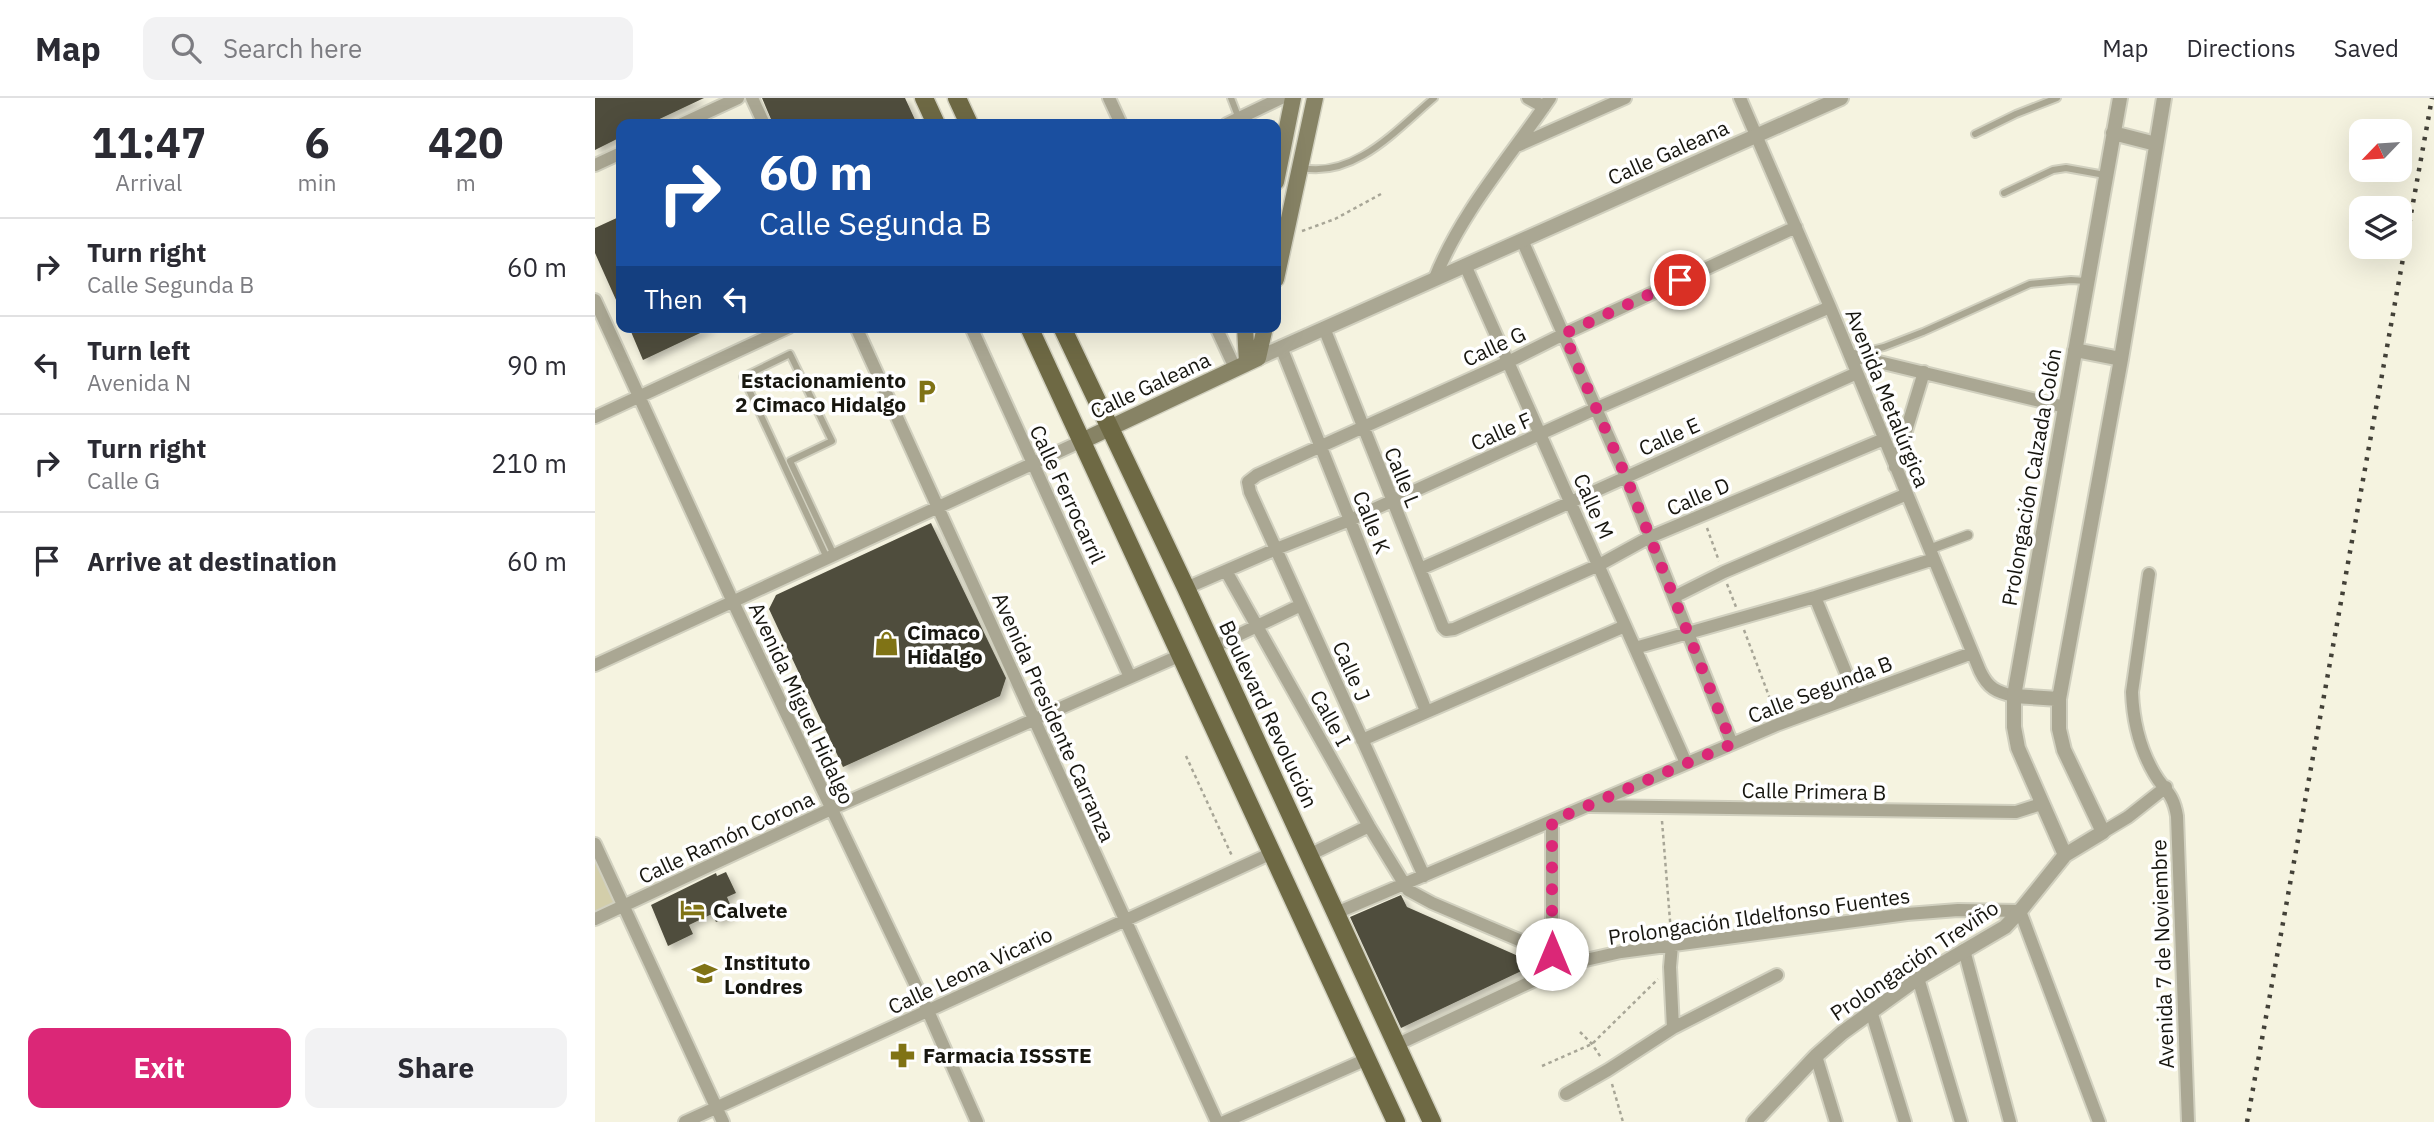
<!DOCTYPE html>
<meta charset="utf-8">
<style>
:root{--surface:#fff;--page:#f2f2f3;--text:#2b2b33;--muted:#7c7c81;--line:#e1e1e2;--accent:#db2777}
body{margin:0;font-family:"IBM Plex Sans",sans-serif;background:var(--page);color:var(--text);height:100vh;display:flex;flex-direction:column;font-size:26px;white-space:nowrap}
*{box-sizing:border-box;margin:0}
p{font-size:23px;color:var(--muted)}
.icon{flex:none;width:38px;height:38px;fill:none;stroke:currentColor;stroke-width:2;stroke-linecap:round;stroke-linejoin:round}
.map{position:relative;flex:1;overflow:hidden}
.details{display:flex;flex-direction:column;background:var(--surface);width:595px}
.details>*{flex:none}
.top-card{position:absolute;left:21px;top:21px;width:665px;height:214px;border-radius:14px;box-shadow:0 7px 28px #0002;background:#1a4fa0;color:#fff;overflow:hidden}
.needle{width:46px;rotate:245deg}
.tools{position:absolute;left:1754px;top:21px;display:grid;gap:14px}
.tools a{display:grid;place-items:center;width:63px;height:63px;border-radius:14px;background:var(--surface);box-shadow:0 7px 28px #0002;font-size:35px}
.pin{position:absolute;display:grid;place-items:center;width:60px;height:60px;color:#fff;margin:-30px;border:4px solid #fff;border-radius:50%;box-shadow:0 2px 7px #0007}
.me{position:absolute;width:77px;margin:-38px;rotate:0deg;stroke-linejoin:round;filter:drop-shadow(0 0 5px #0008)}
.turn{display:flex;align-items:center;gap:24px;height:147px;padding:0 28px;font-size:32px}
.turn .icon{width:91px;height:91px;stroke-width:2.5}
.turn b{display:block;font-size:49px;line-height:60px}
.then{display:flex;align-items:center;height:66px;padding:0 28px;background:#0003;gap:14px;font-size:26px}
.eta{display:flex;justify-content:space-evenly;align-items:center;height:119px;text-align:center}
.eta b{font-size:42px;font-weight:700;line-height:49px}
.primary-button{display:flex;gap:14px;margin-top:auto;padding:14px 28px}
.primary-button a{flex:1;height:80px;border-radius:14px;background:var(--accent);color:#fff;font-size:28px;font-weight:700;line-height:80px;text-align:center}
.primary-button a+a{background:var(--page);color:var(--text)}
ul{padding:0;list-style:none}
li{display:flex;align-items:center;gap:21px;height:98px;padding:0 28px;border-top:2px solid var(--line)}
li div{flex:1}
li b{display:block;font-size:26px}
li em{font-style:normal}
header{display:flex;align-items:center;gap:42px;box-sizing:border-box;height:98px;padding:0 35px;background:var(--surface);border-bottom:2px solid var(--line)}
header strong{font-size:33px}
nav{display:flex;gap:38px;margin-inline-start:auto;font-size:24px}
.search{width:490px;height:63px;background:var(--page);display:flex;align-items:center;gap:18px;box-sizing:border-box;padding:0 24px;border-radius:14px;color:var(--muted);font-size:26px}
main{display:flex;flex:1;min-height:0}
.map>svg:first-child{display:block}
</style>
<header>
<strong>Map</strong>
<div class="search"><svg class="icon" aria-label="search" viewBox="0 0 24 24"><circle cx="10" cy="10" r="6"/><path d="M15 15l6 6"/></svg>Search here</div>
<nav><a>Map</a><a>Directions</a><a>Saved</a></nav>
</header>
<main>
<section class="details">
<div class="eta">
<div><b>11:47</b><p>Arrival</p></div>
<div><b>6</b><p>min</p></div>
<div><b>420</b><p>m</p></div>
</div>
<ul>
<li><svg class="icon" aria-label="right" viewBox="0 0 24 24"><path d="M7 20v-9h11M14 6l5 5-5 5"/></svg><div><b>Turn right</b><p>Calle Segunda B</p></div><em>60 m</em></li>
<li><svg class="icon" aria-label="left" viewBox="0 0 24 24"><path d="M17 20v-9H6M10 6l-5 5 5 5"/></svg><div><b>Turn left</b><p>Avenida N</p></div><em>90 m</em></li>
<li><svg class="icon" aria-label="right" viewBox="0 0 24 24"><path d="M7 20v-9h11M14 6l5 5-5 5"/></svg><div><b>Turn right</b><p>Calle G</p></div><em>210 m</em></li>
<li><svg class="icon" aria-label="arrive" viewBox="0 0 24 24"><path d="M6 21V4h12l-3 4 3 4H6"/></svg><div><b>Arrive at destination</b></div><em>60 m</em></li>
</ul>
<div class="primary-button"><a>Exit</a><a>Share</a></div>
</section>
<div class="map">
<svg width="1839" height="1024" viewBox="0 0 1839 1024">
<defs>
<filter id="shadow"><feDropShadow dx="4" dy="4" stdDeviation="3.5" flood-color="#0004"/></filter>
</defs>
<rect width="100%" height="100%" fill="#f5f3e0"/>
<path fill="#d3ceaa" d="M0,754l24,53 -24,12z"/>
<path fill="#4f4d3d" filter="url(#shadow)" d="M0,0h109l-55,26h-28v13l-26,13z
M167,0h143l12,26h-144z
M26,118v95l-26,-58v-25z
M34,229h84l-70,33z
M336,425l75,155 -6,18 -157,71 -74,-158 7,-14z
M131,774l10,21 -9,4 7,17 -18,8 -4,-8 -23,11 4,9 -25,12 -17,-41 65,-32 1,3z
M806,797l6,12 129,57 -135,64 -51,-111z"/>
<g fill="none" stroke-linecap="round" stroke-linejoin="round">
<defs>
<path id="service" d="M636,0l10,26
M1380,36l41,-20 41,-16
M707,70c53,10 94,-38 132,-70
M1409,95l49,-23 13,-2 39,7
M1264,255l25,-6 39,-15 107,-48 41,-4 15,1
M232,460l-84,-181 47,-23 42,87 -42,20 44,94"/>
<path id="pedestrian" d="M1335,451l38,-14"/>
<path id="minor" d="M157,0l12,26
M514,0l12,26
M933,0l16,9
M1145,0l90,209 150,364c8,17 16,21 34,25
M87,26l56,-26
M632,26l54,-26
M924,47l106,-47
M0,67l26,-12
M927,142l104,237 106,267
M870,167l221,498
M840,180c26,-66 76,-122 115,-180
M0,202l138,302 195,409 49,111
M261,229l361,795
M376,229l159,350
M621,229l19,41
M729,230l119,299 3,3 8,-1 145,-64 51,-28 234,-98
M686,249l145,364
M1255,257l215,52
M0,319l194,-90
M1300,369l29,-95
M825,471c147,-64 291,-131 437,-196
M631,473l143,255 39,64 24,13 120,51
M1554,476l-17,118c1,27 8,57 22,81 10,18 19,19 23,43l11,306
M591,490l90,-39 74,-29 245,-111 235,-102
M1079,499l50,-25 183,-78
M1220,499l40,98
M618,549l88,-42
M1040,550l180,-51 119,-38
M0,567l487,-224
M767,642l263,-114
M996,708l425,6 25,-8
M957,723v139
M1508,734l25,-15 38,-30
M0,746l128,278
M714,757l60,-29
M829,778l-174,-384 -2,-10 9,-7 251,-113 56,-28 232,-107
M741,815l443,-189 193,-71
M0,821l236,-110 350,-154
M1077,847l-2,22 3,61
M1369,852l46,172
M1323,880l43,144
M1276,913l34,111
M801,947l156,-73 29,-11 40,-9 286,-38 51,-4 62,1 79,211
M1221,958l20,66
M971,996l42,-24 65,-42 104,-53
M90,1024l587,-269
M629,1024l143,-63"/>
<path id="tertiary" d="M1518,35l43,11
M1480,252l46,9
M663,260l583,-260
M1419,598l45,3
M1470,757l-47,-107 -4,-21v-31l106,-598
M1159,1024l62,-66 26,-23 76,-55 87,-51 15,-16 45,-56 38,-23 -39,-82 -5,-21v-30l62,-340 43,-261"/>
<path id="secondary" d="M681,84l17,-84
M681,181l39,-181
M650,229l2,36
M487,343l176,-83 7,-31"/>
<path id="primary" d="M329,0l12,26
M362,0l12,26
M434,229l367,795
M467,229l124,261 246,534"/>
</defs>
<use href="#service" stroke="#d1d0bf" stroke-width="10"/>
<use href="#pedestrian" stroke="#d1d0bf" stroke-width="12"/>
<use href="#minor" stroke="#d1d0bf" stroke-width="16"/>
<use href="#tertiary" stroke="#d1d0bf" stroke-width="18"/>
<use href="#secondary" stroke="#d1d0bf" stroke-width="19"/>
<use href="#primary" stroke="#d1d0bf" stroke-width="21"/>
<path stroke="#a8a697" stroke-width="2.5" stroke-dasharray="3.5 3.5" stroke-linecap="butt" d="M707,133l33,-12 46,-25
M1112,430l12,33
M1132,486l9,23
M1149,532l31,82
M591,658l46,100
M1067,723l9,112
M985,934l12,12 10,15
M947,968l50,-22 66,-65
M1017,986l11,38"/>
<use href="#service" stroke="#aaa793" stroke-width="6"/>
<use href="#pedestrian" stroke="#aaa793" stroke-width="9"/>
<use href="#minor" stroke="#aaa793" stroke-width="12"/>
<use href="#tertiary" stroke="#aaa793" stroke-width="14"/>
<use href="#secondary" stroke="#878365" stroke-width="16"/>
<use href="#primary" stroke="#6e6944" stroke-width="18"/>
<path stroke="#434138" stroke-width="4.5" stroke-dasharray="3.5 7" stroke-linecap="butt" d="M1652,1024l185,-1024"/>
</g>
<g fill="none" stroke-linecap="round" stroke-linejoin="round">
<path stroke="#db2777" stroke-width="12" stroke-dasharray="0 21.6" d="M957,856v-133l180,-77 -106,-267 -62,-143 116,-54"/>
</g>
<defs>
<symbol id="parking-bare" viewBox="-9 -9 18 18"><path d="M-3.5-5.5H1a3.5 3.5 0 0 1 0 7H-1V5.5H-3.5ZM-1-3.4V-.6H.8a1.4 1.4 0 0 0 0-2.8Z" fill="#807315" stroke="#fff" stroke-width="2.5" paint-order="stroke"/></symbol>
<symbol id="shop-bare" viewBox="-9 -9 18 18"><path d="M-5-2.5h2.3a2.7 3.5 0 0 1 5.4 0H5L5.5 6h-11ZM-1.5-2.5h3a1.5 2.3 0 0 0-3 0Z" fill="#807315" stroke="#fff" stroke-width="2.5" paint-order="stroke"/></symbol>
<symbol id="hotel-bare" viewBox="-9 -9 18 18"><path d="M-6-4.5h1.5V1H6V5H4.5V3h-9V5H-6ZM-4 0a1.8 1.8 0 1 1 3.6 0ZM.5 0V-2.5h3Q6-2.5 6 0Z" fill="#807315" stroke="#fff" stroke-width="2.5" paint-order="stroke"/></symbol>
<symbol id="school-bare" viewBox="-9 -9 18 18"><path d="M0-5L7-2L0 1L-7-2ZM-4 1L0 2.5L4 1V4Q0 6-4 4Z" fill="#807315" stroke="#fff" stroke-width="2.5" paint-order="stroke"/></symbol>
<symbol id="pharmacy-bare" viewBox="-9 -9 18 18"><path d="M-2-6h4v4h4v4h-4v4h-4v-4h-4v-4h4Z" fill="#807315" stroke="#fff" stroke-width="2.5" paint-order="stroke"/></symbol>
</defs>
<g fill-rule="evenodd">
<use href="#parking-bare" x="314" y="276" width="35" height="35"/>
<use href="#shop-bare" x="274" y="528" width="35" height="35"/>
<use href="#hotel-bare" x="80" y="794" width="35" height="35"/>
<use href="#school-bare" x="92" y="858" width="35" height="35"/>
<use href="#pharmacy-bare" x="290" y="940" width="35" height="35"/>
</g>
<g text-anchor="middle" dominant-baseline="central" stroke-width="7" stroke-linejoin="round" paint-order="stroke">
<g font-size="21" fill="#17160f" stroke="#fff">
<text transform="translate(1073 54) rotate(-24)">Calle Galeana</text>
<text transform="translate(899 248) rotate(-25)">Calle G</text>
<text transform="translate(555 287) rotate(-25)">Calle Galeana</text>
<text transform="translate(1293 300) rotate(68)">Avenida Metalúrgica</text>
<text transform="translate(906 333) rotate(-24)">Calle F</text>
<text transform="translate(1074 338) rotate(-24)">Calle E</text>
<text transform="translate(808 379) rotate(68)">Calle L</text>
<text transform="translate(1436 379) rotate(-80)">Prolongación Calzada Colón</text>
<text transform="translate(473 396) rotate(65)">Calle Ferrocarril</text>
<text transform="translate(1103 398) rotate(-23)">Calle D</text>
<text transform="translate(999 408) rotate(66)">Calle M</text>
<text transform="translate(777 424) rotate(68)">Calle K</text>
<text transform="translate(757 573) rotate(66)">Calle J</text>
<text transform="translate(1225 591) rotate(-21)">Calle Segunda B</text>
<text transform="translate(207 605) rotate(65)">Avenida Miguel Hidalgo</text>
<text transform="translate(674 616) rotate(65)">Boulevard Revolución</text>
<text transform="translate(459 619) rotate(66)">Avenida Presidente Carranza</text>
<text transform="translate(736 620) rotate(61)">Calle I</text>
<text transform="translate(1219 693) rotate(1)">Calle Primera B</text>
<text transform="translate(131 739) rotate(-25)">Calle Ramón Corona</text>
<text transform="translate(1164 818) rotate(-8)">Prolongación Ildelfonso Fuentes</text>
<text transform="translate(1567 856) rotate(-92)">Avenida 7 de Noviembre</text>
<text transform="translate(1319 862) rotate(-34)">Prolongación Treviño</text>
<text transform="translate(375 872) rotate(-25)">Calle Leona Vicario</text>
</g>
<g font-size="21" font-weight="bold" fill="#17160f" stroke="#fff" text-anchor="start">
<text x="311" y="282" text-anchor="end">Estacionamiento<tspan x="311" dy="24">2 Cimaco Hidalgo</tspan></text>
<text x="312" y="534">Cimaco<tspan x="312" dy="24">Hidalgo</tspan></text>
<text x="118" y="812">Calvete</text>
<text x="129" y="864">Instituto<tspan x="129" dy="24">Londres</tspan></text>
<text x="328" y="957">Farmacia ISSSTE</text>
</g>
</g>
</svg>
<div class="tools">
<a><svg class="needle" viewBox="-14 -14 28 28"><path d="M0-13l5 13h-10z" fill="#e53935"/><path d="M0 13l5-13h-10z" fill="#7c7c81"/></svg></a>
<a><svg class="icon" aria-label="layers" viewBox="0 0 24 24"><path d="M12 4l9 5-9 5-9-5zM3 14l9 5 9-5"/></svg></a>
</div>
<div class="pin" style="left:1085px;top:182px;background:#d93025"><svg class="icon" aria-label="arrive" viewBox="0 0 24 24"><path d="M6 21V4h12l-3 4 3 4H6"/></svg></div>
<svg class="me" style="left:957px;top:856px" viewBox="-20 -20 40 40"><circle r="19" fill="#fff"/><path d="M0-13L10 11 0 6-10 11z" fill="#db2777"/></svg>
<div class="top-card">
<div class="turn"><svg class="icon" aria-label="right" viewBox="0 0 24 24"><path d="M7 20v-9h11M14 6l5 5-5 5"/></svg><div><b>60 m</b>Calle Segunda B</div></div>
<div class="then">Then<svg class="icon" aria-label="left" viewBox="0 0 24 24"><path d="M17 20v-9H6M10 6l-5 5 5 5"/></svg></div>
</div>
</div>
</main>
